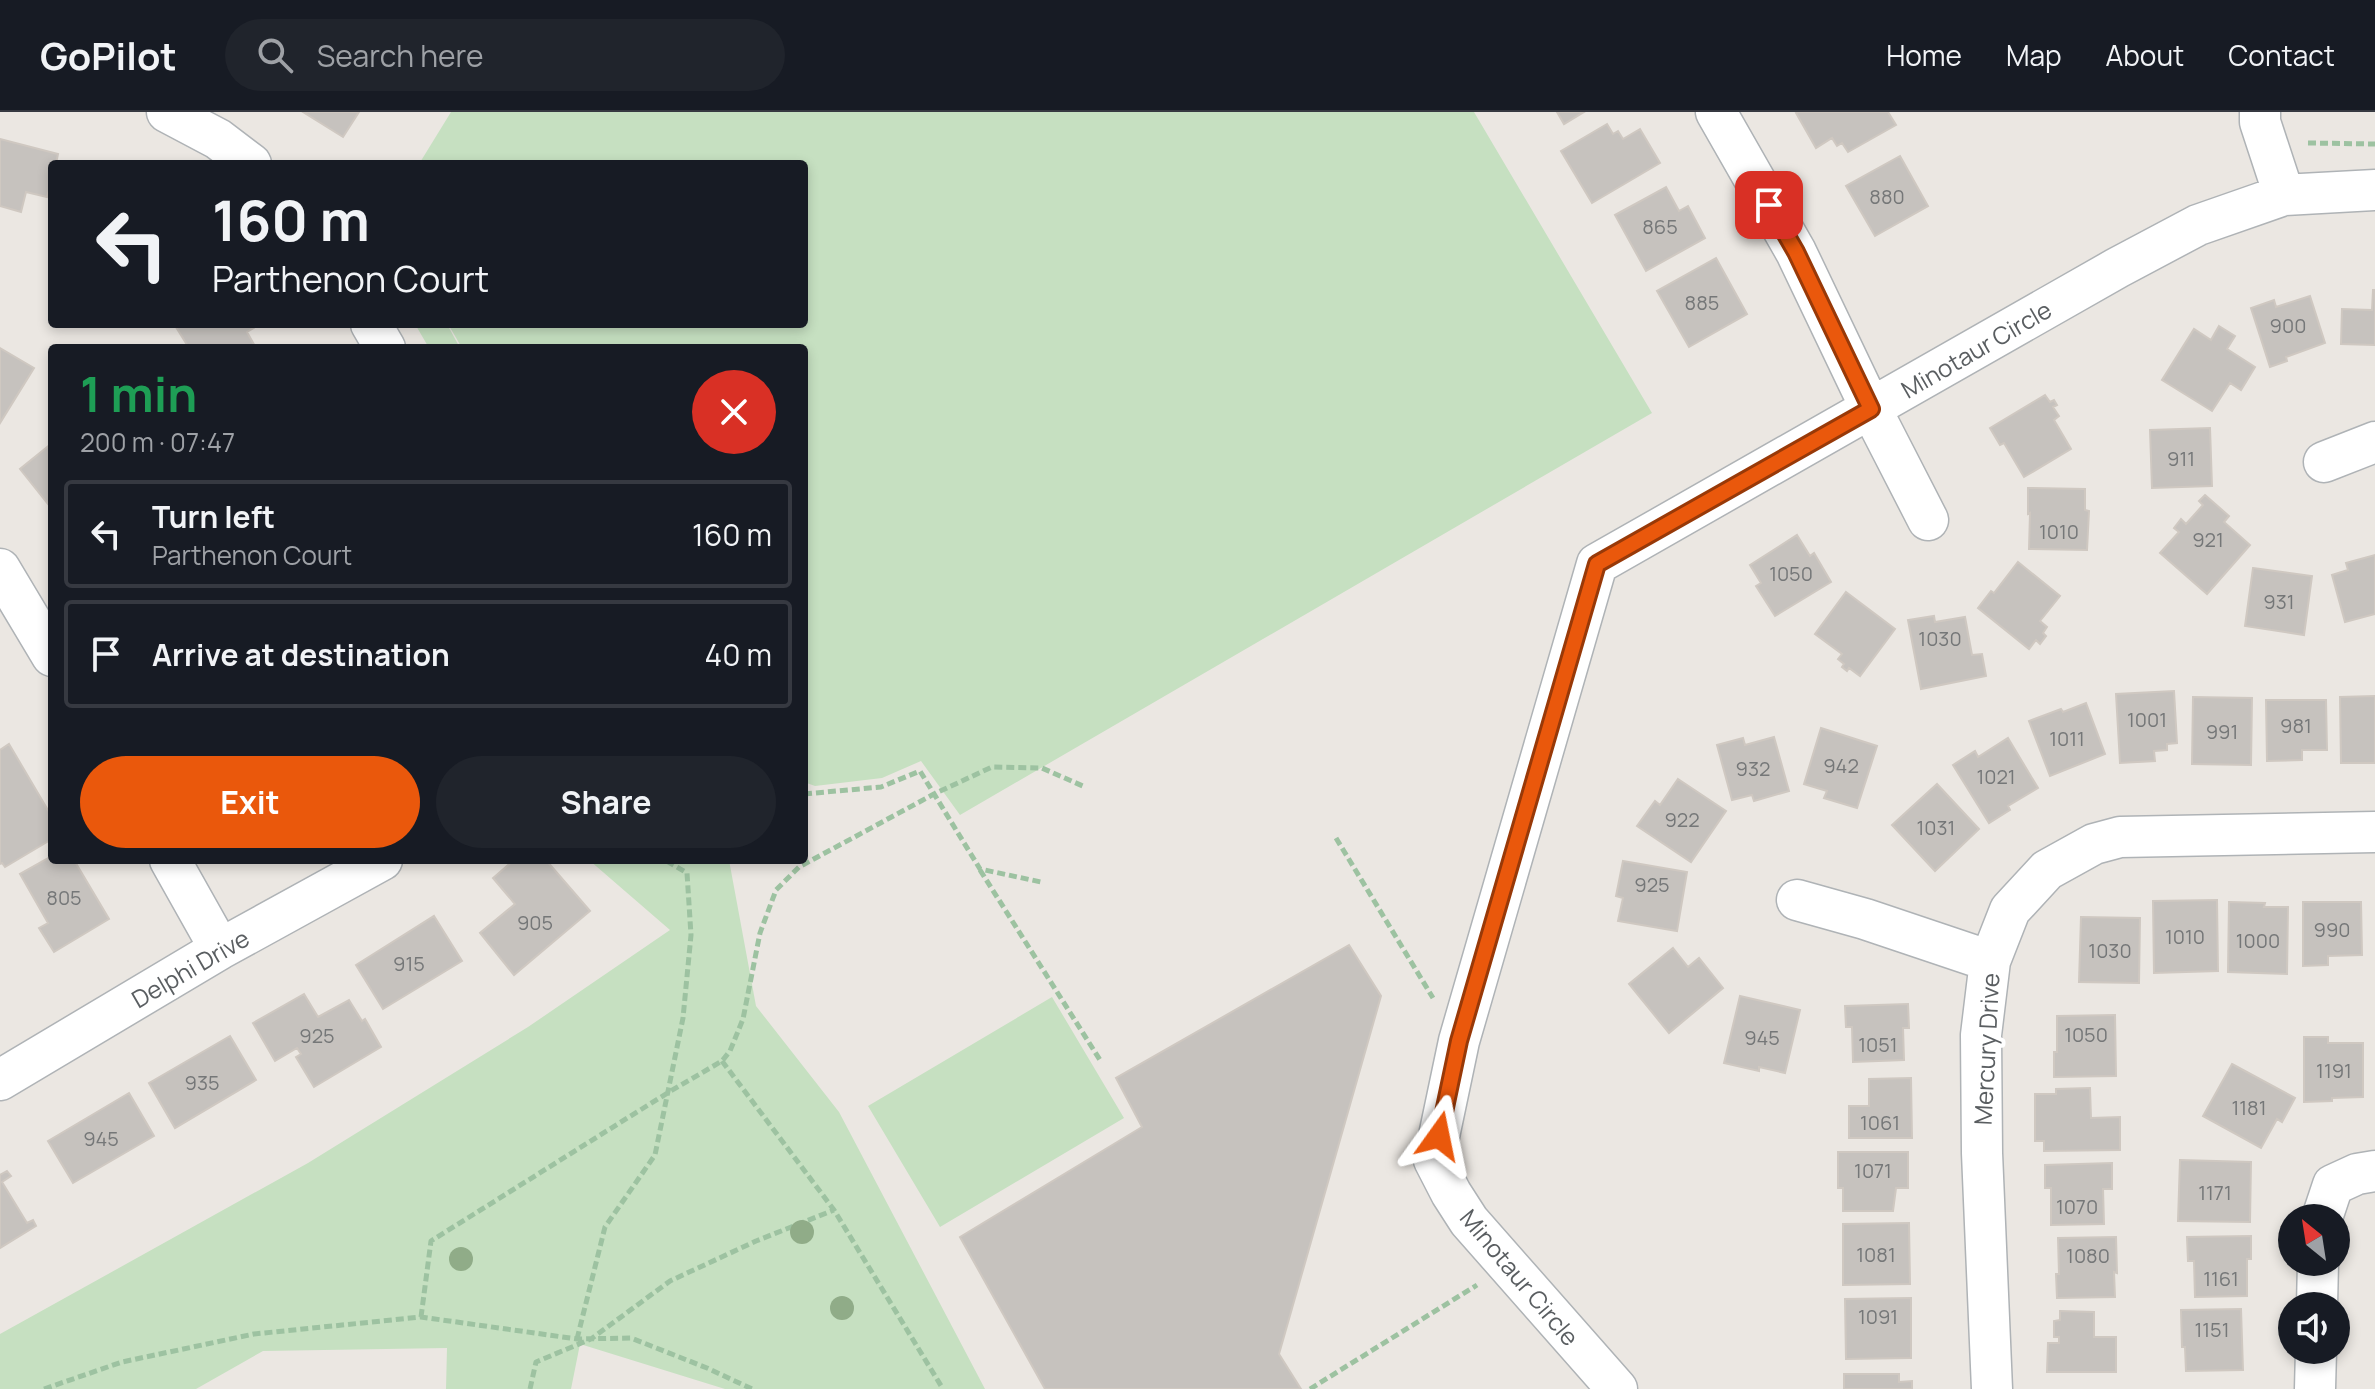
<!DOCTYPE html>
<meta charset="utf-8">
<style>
:root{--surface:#171b24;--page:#20242c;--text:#f1f3f6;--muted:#9ea1a6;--line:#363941;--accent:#ea580c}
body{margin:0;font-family:Manrope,sans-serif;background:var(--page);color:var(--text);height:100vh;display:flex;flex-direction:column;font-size:30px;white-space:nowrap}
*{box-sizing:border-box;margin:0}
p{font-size:26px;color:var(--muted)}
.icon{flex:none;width:44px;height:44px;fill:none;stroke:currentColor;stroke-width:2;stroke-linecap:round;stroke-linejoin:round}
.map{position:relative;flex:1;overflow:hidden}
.drawer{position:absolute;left:48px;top:232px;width:760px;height:520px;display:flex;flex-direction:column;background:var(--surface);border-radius:8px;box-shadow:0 4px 12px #0003}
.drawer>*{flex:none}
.top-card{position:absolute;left:48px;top:48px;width:760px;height:168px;border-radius:8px;box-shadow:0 4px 12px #0003;background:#171b24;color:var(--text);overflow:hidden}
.needle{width:52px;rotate:330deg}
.tools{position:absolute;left:2278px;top:1092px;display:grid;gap:16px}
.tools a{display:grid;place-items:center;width:72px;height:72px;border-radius:50%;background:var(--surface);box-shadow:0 4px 12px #0003;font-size:40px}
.pin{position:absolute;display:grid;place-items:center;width:68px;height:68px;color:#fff;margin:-34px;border-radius:16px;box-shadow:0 4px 12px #0006}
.me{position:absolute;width:88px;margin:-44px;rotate:12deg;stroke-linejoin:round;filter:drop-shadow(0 0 6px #0008)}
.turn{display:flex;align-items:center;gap:28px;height:168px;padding:0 32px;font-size:36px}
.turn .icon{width:104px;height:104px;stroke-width:2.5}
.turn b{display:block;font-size:56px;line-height:68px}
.round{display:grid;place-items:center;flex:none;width:84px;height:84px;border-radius:42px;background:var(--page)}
.headline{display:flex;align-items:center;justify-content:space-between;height:136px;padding:0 32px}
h1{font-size:48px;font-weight:700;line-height:60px;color:#1e9e55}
.button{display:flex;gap:16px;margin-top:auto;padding:16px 32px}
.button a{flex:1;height:92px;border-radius:48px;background:var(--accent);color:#fff;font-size:32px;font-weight:700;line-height:92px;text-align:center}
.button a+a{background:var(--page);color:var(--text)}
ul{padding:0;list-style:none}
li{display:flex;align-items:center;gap:24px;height:108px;margin:0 16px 12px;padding:0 16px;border:4px solid var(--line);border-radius:8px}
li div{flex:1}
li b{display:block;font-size:30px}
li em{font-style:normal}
header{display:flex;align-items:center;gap:48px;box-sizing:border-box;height:112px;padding:0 40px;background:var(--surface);border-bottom:2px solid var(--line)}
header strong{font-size:38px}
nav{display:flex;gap:44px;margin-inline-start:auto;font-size:28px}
.search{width:560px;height:72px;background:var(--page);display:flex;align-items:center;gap:20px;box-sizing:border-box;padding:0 28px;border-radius:44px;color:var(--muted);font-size:30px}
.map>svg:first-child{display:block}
</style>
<header>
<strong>GoPilot</strong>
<div class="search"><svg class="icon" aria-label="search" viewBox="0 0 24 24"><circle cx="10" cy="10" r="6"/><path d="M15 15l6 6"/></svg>Search here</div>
<nav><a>Home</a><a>Map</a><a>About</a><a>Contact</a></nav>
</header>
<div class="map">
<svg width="2375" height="1277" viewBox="0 0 2375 1277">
<rect width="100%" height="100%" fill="#ebe7e2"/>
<path fill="#c6e0c1" d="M451,0h1023l178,301 -692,402 -39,-54 -39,17 -67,8 -11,-4v-434h-342l-14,-24h356v-160h-385z
M415,212h32l13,24h-31z
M589,748h140l27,146 83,106 146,277h-260l-145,-45 -9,45h-125l1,-41 -184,3 -67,38h-196v-55l308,-171 220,-136 142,-97z
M1052,885l72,121 -184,109 -72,-121z"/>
<path fill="#c6c2be" stroke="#cfc8c1" stroke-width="2" d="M303,0h56l-16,25z
M1557,0h27l-20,12z
M1798,0h90l8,13 -48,27 -6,-9 -5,3 -5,-8 -16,10 -20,-35z
M1607,12l6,10 5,-3 5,8 17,-10 20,34 -68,40 -31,-52z
M0,27l58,15 -2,10h-4v14l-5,19 -21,-5 -5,20 -21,-6z
M1900,44l28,50 -53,30 -29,-50z
M1666,75l13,24 9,-5 17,32 -59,33 -31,-56z
M1716,146l31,56 -58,33 -32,-56z
M2373,178h2v55l-34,-1 1,-35 30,1z
M2310,184l15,47 -39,14 1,4 -17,6 -19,-59 23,-8 2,7z
M181,212h79l-13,8 9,16h-67l-13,-21z
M2219,214l16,10 -8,13 28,18 -14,23 -11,-7 -18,28 -50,-31 32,-51 17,11z
M0,236l34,20 -34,55z
M2045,283l5,7 4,-2 3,5 -4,2 6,9 -5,4 17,29 -47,28 -20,-34 -4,2 -10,-17z
M2210,316l2,58 -60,2 -2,-58z
M52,331v66l-32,-40z
M2028,376l57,1v21l4,1 -2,39 -58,-1 1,-36 -2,1z
M2205,383l24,21 -5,6 26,23 -43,49 -47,-41 19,-21 -5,-4 7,-9 5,5 17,-19 -4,-4z
M1797,423l13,21 4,-3 17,29 -56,34 -19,-30 5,-3 -11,-18z
M2375,443v59l-30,8 -13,-47 16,-5 -2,-7z
M2018,450l42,34 -20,25 7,6 -4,6 3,3 -6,8 -4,-4 -7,9 -51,-41 13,-17 3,2z
M2253,456l59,8 -8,59 -59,-9z
M1846,480l49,37 -35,47 -11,-8 -2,3 -5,-4 2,-3 -6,-5 4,-5 -27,-20z
M1934,504l1,6 30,-5 7,38 10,-1 4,22 -65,13 -13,-69z
M2174,579l3,52 -10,1v6l-13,1 1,10 -35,2 -4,-69z
M2375,584v67h-34l-1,-66z
M2193,585l59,1 -1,67 -59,-1z
M2266,588h60l1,50h-25v10l-35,1z
M2086,591l19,51 -55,22 -21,-55 32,-12 2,3z
M1821,616l56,18 -20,62 -33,-10 3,-7 -23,-7z
M1774,625l15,54 -35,10 -2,-6 -20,5 -15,-55 26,-7 2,7z
M2008,626l30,50 -30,18 2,4 -21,13 -36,-58 22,-14 3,6z
M9,632l43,73v22l-47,28 -3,-4 -2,1v-114z
M1678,667l48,32 -35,51 -54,-36 18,-25 5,4z
M1937,672l42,45 -44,42 -43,-46z
M52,744v4h22l35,59 -55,33 -15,-24 9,-5 -28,-49z
M514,748h32l44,51 -76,64 -34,-42 35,-29 -22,-26z
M1623,749l64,11 -10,59 -59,-10 5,-23 -7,-2z
M2217,788l1,71 -64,2 -1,-72z
M2229,790l36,1 -1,4h24l-1,67 -59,-2z
M2303,790h58l1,53 -34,1v9l-25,1z
M434,804l28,45 -79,48 -27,-44z
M2081,805l59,1 -1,65 -60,-1z
M1349,833l32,51 -102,358 22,35h-256l-85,-152 182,-110 -26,-49z
M1673,836l15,19 11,-9 24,30 -54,45 -40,-49z
M304,882l14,23 31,-17 13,21 3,-2 16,28 -67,40 -18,-30 5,-3 -4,-6 -22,13 -22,-38z
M1740,884l60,14 -15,63 -26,-6v4l-35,-8z
M1908,892l1,24h-6l1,32 -51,2 -1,-35h-6l-1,-21z
M2115,903l1,61 -62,1v-25h3v-36z
M230,924l26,44 -81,48 -26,-45z
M2304,925h24v6h35v54l-31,1v3l-28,1z
M2232,952l63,34 -13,24 -5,-3 -16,29 -58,-32z
M1911,966l1,60h-63v-32h20v-27z
M2090,976l1,30 29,-1v33l-76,1v-10h-9v-47h21v-5z
M129,981l25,43 -81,47 -25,-42z
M1838,1040h70v36h-12l-3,23h-50v-23h-5z
M2180,1048l71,2 -1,60 -72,-1z
M2112,1051v26h-9l1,35 -53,1v-37h-6v-23z
M7,1059l4,5 -9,6 25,41 6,-3 3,6 -36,22v-73z
M1909,1111l1,61 -67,1v-61z
M2251,1124v23h-4v37l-52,1 -1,-36h-6l-1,-24z
M2116,1125l1,36 -3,-1 1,25 -58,1 -1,-24h3l-1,-36z
M1911,1186v60l-65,1 -1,-60z
M2241,1197l2,61 -57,1 -1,-24h-3l-1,-37z
M2060,1199l34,1v25h22v35h-69l1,-29h11v-6h-5v-16l6,-1z
M1844,1262h55v8l13,-1v8h-68z"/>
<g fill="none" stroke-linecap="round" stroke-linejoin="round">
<defs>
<path id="minor" d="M167,0l51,27 33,25
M1716,0l80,140 75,157 57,111
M2260,0v10l24,73
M371,212l14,24
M2324,350l51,-20
M0,457l52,87
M170,748l50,89
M1797,788l68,19 125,42
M0,968l220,-131 162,-89
M2322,1106l11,-33 24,-11 18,-3
M2317,1194l1,-44
M1617,1277l-148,-168 -18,-28 -17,-33 25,-119 138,-477 520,-296 81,-43 86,-30 91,-5
M1992,1277l-10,-236 -1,-118 9,-74 20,-51 37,-40 47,-26 26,-7 255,-5
M2315,1277l1,-39"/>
</defs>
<use href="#minor" stroke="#afb3b6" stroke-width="43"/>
<path stroke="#9dc2a1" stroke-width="5" stroke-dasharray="8 4" stroke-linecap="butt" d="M2308,31l67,1
M804,682l77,-7 39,-16 60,98 61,13
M1336,726l97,160
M980,758l120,190
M722,949l112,149 109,179
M421,1205l10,-76 238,-149 53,-31 8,-10 13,-32 17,-86 16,-43 23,-23 135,-73 58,-27 50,1 43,19
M577,1227l28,-112 50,-72 28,-137 8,-83 -4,-62 -22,-13
M44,1277l78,-27 132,-28 167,-17 156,22 54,-1 76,30 45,21
M530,1277l6,-27 55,-23 79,-58 86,-40 78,-31
M1310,1277l167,-104"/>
<use href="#minor" stroke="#fff" stroke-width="40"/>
</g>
<g fill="#90ac88">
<circle cx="802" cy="1120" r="12"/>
<circle cx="461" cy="1147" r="12"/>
<circle cx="842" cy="1196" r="12"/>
</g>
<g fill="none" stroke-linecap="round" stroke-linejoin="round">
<defs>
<path id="route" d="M1439,1024l20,-95 138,-477 274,-155 -75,-157 -27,-47"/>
</defs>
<use href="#route" stroke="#983908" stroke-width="20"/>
<use href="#route" stroke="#ea580c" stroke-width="14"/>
</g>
<g text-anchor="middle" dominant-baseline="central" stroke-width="8" stroke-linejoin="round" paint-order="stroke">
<g font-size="20" fill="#757778">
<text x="1887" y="84">880</text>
<text x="1660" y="114">865</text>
<text x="1702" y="190">885</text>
<text x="2288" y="213">900</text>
<text x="2181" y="346">911</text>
<text x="2059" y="419">1010</text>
<text x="2208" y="427">921</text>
<text x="1791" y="461">1050</text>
<text x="2279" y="489">931</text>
<text x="1940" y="526">1030</text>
<text x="2147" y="607">1001</text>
<text x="2296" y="613">981</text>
<text x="2222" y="619">991</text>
<text x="2067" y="626">1011</text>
<text x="1841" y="653">942</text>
<text x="1753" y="656">932</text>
<text x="1996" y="664">1021</text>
<text x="1682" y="707">922</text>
<text x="1936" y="715">1031</text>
<text x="1652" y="772">925</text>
<text x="64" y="785">805</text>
<text x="535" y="810">905</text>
<text x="2332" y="817">990</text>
<text x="2185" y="824">1010</text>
<text x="2258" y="828">1000</text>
<text x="2110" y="838">1030</text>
<text x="409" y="851">915</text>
<text x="2086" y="922">1050</text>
<text x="317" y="923">925</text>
<text x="1762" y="925">945</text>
<text x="1878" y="932">1051</text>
<text x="2334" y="958">1191</text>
<text x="202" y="970">935</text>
<text x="2249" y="995">1181</text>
<text x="1880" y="1010">1061</text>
<text x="101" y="1026">945</text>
<text x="1873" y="1058">1071</text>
<text x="2215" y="1080">1171</text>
<text x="2077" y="1094">1070</text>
<text x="1876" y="1142">1081</text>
<text x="2088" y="1143">1080</text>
<text x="2221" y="1166">1161</text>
<text x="1878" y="1204">1091</text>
<text x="2212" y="1217">1151</text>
</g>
<g font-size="24" fill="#5a5e61" stroke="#fff">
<text transform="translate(1976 237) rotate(-30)">Minotaur Circle</text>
<text transform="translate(190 856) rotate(-30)">Delphi Drive</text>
<text transform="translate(1986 937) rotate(-87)">Mercury Drive</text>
<text transform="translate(1520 1165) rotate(50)">Minotaur Circle</text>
</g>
</g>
</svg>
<div class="tools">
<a><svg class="needle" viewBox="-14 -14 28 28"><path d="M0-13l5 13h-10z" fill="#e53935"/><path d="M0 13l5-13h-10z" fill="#9ea1a6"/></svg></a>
<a><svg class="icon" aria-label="sound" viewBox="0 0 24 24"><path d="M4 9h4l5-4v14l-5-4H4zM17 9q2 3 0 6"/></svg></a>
</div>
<div class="pin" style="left:1769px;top:93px;background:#d93025"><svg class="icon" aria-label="arrive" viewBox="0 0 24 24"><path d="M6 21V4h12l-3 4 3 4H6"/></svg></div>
<svg class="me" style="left:1439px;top:1024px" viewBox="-20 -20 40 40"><path d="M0-17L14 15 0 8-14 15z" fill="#ea580c" stroke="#fff" stroke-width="4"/></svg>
<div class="top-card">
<div class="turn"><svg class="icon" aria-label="left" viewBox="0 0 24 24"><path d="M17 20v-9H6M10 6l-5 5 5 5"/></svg><div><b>160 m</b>Parthenon Court</div></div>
</div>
<section class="drawer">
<div class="headline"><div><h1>1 min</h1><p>200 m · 07:47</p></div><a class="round" style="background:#d93025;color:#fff"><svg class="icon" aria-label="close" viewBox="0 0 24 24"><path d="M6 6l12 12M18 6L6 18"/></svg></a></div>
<ul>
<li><svg class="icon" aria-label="left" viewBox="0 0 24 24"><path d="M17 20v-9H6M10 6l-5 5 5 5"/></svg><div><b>Turn left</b><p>Parthenon Court</p></div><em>160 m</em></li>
<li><svg class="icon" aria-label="arrive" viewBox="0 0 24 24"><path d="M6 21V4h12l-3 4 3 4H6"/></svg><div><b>Arrive at destination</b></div><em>40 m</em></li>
</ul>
<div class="button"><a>Exit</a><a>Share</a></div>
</section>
</div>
